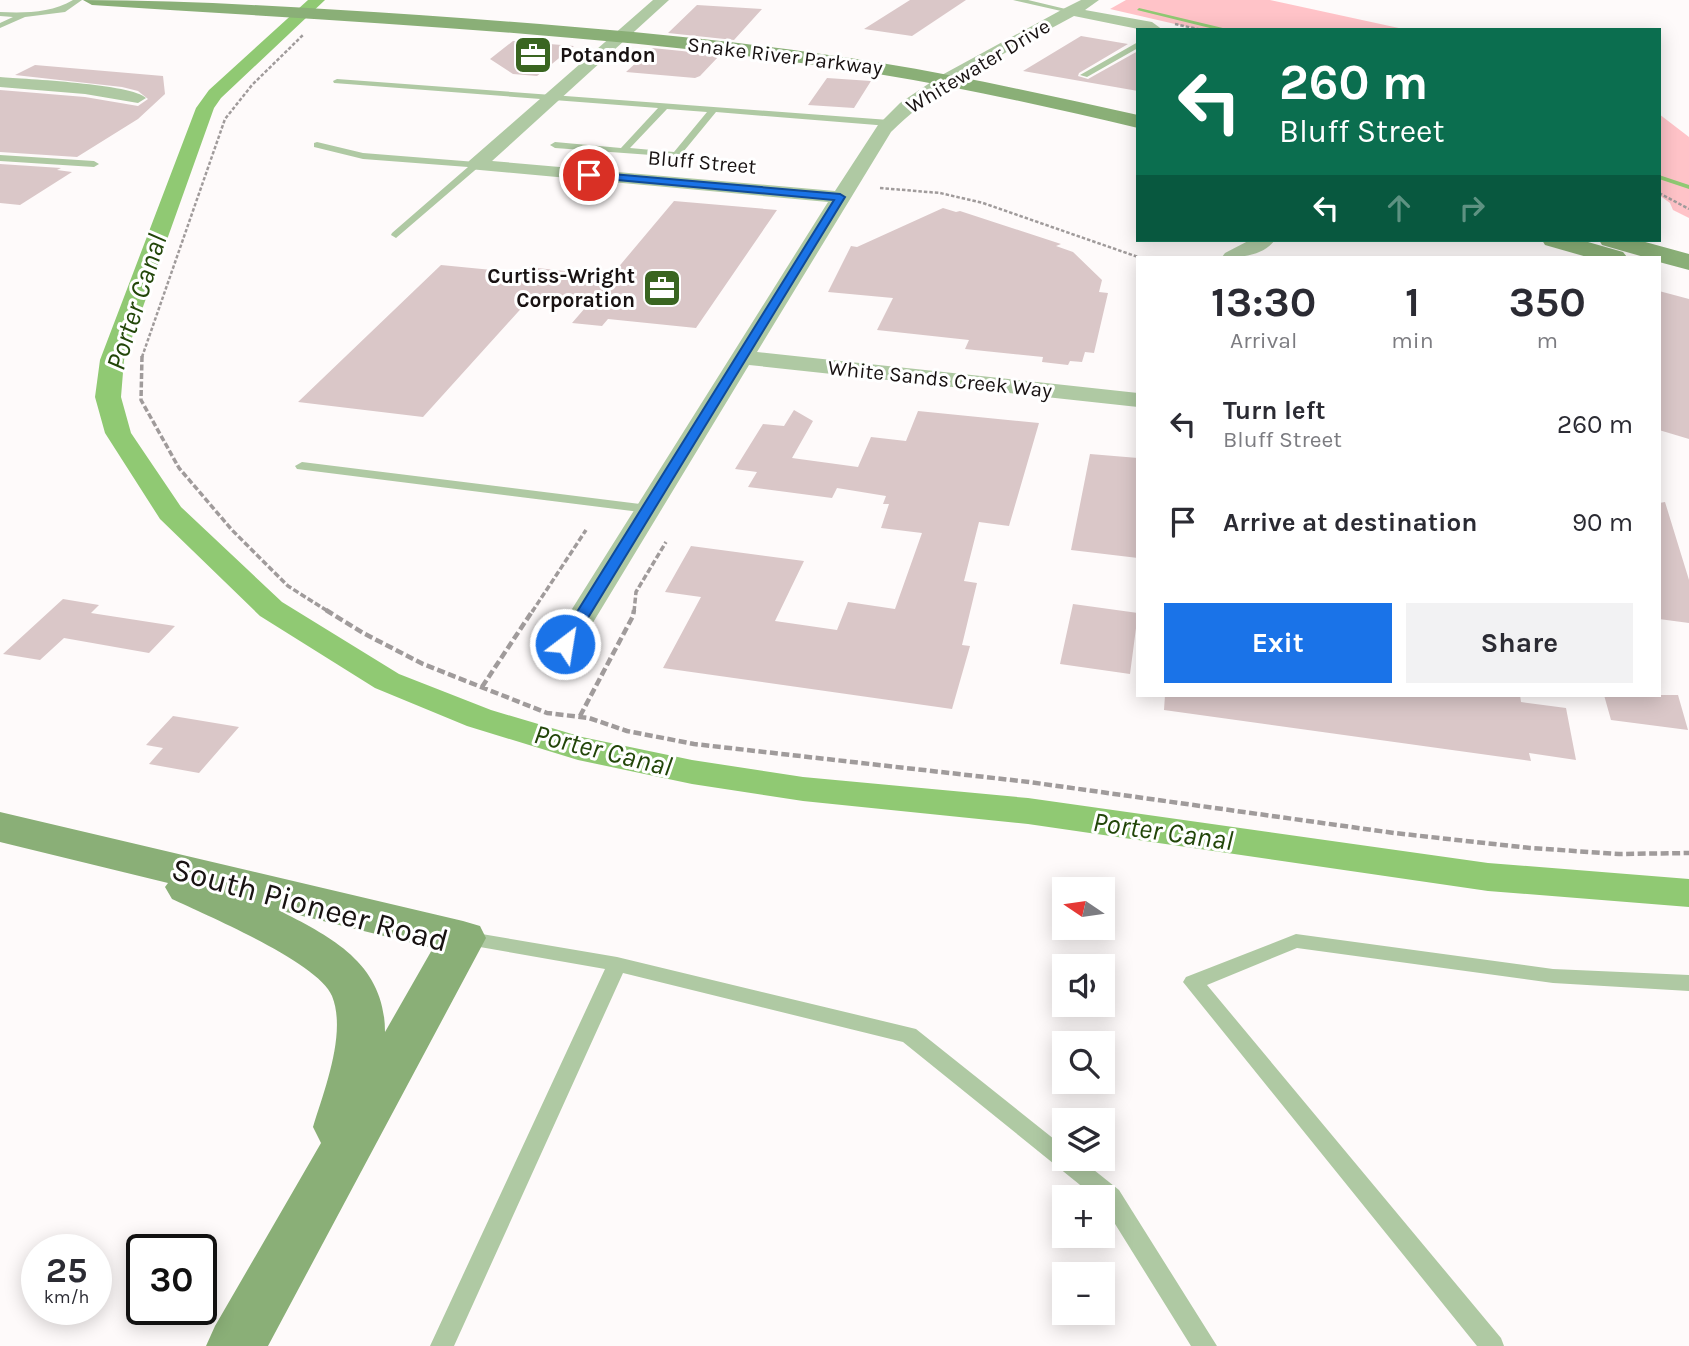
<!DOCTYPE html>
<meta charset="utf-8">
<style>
:root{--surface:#fff;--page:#f2f2f3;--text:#2b2b33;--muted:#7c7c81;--accent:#1a73e8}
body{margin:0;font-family:Karla,sans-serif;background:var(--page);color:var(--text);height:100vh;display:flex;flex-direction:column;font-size:26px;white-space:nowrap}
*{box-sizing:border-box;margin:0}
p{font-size:23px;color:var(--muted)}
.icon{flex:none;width:38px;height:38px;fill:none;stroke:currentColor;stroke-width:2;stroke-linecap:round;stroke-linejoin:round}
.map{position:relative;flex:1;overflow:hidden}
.details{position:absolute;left:1136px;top:256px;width:525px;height:441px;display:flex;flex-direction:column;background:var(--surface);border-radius:0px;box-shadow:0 4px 18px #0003}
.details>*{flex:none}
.hud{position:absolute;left:1136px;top:28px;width:525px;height:214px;border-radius:0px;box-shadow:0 4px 18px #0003;background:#0b6e4f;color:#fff;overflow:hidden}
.needle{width:46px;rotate:283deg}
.controls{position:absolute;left:1052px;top:877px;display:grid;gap:14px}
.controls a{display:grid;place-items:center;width:63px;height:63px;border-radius:0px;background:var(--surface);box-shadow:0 4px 18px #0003;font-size:35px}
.speed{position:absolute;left:21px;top:1234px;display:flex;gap:14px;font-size:35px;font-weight:700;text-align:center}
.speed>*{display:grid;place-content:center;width:91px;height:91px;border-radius:50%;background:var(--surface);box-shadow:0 4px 18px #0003;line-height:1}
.speed small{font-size:18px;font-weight:400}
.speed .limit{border:4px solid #111;border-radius:10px;background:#fff;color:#111}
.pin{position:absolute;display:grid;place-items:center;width:60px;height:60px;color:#fff;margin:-30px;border:4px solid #fff;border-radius:50%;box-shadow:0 2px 7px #0007}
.me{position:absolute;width:77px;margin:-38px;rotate:31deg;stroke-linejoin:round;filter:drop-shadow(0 0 5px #0008)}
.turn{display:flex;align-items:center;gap:24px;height:147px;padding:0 28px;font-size:32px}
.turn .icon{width:91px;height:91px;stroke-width:2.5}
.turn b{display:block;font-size:49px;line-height:60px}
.lanes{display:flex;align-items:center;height:66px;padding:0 28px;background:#0003;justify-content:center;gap:35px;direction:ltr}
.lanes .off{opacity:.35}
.eta{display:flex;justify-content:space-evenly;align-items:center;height:119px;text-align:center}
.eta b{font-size:42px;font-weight:700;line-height:49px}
.action{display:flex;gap:14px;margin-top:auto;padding:14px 28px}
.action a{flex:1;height:80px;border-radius:0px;background:var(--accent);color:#fff;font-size:28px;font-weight:700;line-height:80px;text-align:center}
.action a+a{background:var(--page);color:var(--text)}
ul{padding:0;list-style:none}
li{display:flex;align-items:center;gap:21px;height:98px;padding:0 28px}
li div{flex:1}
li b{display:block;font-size:26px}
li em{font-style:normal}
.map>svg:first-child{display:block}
</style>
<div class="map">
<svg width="1689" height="1346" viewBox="0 0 1689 1346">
<rect width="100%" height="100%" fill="#fefafa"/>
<path fill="#ffc3c8" d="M1126,0h144l138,30h-207l-91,-21z
M1659,114l30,23v81l-16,-8 -3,-7 -11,-8z"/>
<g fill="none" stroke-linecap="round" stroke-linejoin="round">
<path fill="#90c973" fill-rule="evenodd" d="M1139,8l88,21v1h-9l-81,-20z
M1659,175l30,10v4l-30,-10z"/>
<path fill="#90c973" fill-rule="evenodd" d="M308,0h17l-104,98 -7,10 -90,252 -3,37 10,36 50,74 101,95 117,72 92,36 91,27 110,23 111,17 225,21 460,65 201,16v28l-201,-16 -460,-67 -225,-23 -111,-17 -114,-24 -111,-34 -92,-38 -115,-72 -100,-97 -55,-86 -10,-36 5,-37 96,-252 13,-18z"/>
</g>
<path fill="#dac7c8" d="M910,0h56l-54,36 -48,-7z
M697,5l65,4 -28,31 -66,-7z
M1081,36l47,8 -49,29 -1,3 10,3 50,-28v40l-115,-20z
M513,41l61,5 -37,30 -24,-2 -23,-15z
M652,48l30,3 37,5 -19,20 -5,2 -69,-6z
M35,65l128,11 2,18 -27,25 -61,38 -77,-5v-62l85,7 53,9 10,-7 -10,-8 -16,-4 -107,-12z
M827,78l44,3 -17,27 -46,-3z
M0,164l61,4 -4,2 15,2 -52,33 -20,-2z
M674,201l103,9 -81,118 -88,-9 -6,7 -30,-3 13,-15 -58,-6 -104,115 -125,-15 143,-137 81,8 6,-6 83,9z
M943,208l13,4 4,-1 101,33 -5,2 17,6 29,28 -3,12 9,1 -14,60 -9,-1 -3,10 -12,-1 -2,4 -26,-3 1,-5 -78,-8 4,-9 -92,-10 16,-32 -65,-6 23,-46 6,1z
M1659,291l30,8v140l-30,-9z
M794,410l19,11 -21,37 66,9 13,-30 35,4 12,-30 121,12 -30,103 -30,-4 -15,59 13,2 -15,62 8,1 -18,63 -289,-41 38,-71 -36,-5 26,-46 113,15 -29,60 62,9 11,-28 47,7 27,-76 -41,-5 8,-24h-6l3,-8 -49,-8 -5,10 -84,-11 9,-15 -22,-3 28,-45 21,2z
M1090,454l48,4v100l-67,-8z
M1665,502l24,78v43l-30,-4v-116z
M63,599l36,6 -8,8 84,13 -26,27 -85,-15 -24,22 -37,-6z
M1073,604l65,9 -8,61 -70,-10z
M1165,695h355l1,7 45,6 10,52 -47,-7 2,8 -367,-51z
M1604,695h74l10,35 -77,-10z
M173,716l66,11 -40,46 -50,-9 14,-16 -17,-3z"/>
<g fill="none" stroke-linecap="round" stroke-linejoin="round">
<path stroke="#a09b9b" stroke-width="2.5" stroke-dasharray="3.5 2" stroke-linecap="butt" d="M1175,24l27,6
M880,188l60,5 43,10 155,54
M1659,193l30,16
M142,357l83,-238 27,-34 52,-51"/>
<path stroke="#a09b9b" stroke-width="3.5" stroke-dasharray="6 2.5" stroke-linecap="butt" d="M142,356l-1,44 38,68 53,62 56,56 41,26
M532,612l54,-82
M634,612l2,-20 30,-50"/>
<path stroke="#a09b9b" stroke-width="4.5" stroke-dasharray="8 3.5" stroke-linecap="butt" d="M326,610l37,23 60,31 124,49 42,5 38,13 67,13 335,38 365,51 136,15 89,6 70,-1
M482,687l51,-77
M580,716l53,-100 1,-6"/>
<path fill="#afc9a3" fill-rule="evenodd" d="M73,0h9l-17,12 -40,5 -25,11v-5l13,-6 -13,-1v-4c25,1 51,1 73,-12z
M1013,0h15l46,11 -4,2z
M1138,42v6l-51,29 -7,-2z
M337,79l552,41 4,3 -4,3 -173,-14 -37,45 -124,-9 -5,-3 5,-3 66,6 37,-40 -324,-25 -1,-2zM667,109l40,3 -33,40 -44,-4z
M317,142l46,11 113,9 5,3 -85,73 -5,-3 1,-2 76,-66 -105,-8 -49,-12v-4z
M0,155l94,6 5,3 -5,3 -94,-6z
M302,462l346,43 7,4 -7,4 -351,-44 -2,-3z
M464,931l153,26 299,72 148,118v11h15l40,32 98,156h-26l-89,-143v-6h-7l-192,-155 -280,-69 -169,373h-24l175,-377 -148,-26 -3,-5 3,-5z
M1296,934l257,35 136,6v16l-136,-8 -256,-35 -90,37 294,353 3,8h-27l-294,-364 3,-5z"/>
<path fill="#afc9a3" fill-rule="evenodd" d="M653,0h16l-177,161 343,30 43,-66 22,-22 40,-27 125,-68 16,-8h18l-14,10 67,12 11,8h-20l-69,-14c-63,35 -132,65 -183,116l-134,220 381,41v14l-389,-42 -169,279 -4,7 -11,2 -11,-2 -4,-7 278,-442 -359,-33 -2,-4 2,-4z
M0,77c25,2 133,7 146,21l-8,5 -53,-9 -85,-7z
M1250,240h25c-12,16 -35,18 -53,17l3,-4z"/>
<path fill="#8aaf77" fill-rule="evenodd" d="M83,0c112,0 224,8 336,15 154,11 309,23 462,48 86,14 171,33 257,52v13c-86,-20 -172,-40 -260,-54 -260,-40 -523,-52 -786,-69z
M1542,240h39l42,12 4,5h-40l-42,-12z
M1599,240h39l51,14v16l-30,-8v-5h-15l-42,-12z
M0,812l463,109 17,5 6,12 -218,408h-62l9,-20 106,-183 -8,-16c11,-36 34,-94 19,-131 -13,-33 -126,-81 -160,-97l-7,-12 3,-4 -168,-41zM278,910l155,38 -48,84c0,-68 -53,-95 -107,-122z"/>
</g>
<path fill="#1a73e8" stroke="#114b97" stroke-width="2" d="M589,172l251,22 5,3 -273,447 -7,5 -8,-5 277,-444 -249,-23 -1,-2z"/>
<defs>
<symbol id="office-square" viewBox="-11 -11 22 22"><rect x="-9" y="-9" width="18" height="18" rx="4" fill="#3a6521" stroke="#fff"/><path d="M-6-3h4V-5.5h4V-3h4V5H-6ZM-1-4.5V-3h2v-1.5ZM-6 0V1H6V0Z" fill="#fff"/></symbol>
</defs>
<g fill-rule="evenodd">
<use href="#office-square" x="511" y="33" width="44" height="44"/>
<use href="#office-square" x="640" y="266" width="44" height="44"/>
</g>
<g text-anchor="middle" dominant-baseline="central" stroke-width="6" stroke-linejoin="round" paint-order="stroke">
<g font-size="21" font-weight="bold" fill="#181212" stroke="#fff" text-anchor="start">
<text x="560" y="55">Potandon</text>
<text x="635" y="276" text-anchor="end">Curtiss-Wright<tspan x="635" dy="24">Corporation</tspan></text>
</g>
<g font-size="21" fill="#181212" stroke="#fff">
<text transform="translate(785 56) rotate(7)">Snake River Parkway</text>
<text transform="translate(978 66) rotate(-31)">Whitewater Drive</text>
<text transform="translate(702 162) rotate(5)">Bluff Street</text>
<text transform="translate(940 379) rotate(6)">White Sands Creek Way</text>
</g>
<g font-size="28" font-style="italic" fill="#224609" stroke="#fff">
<text transform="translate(136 302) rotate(-72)">Porter Canal</text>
<text transform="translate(603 750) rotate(14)">Porter Canal</text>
<text transform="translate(1163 831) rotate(8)">Porter Canal</text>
</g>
<g font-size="32" fill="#181212" stroke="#fff">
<text transform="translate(310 905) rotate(15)">South Pioneer Road</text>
</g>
</g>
</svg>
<div class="controls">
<a><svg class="needle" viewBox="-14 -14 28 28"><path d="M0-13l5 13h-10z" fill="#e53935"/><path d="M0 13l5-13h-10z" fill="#7c7c81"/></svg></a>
<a><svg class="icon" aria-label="sound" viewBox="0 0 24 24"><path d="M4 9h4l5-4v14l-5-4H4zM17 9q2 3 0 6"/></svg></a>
<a><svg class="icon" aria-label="search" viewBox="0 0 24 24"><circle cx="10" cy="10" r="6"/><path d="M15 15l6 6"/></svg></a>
<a><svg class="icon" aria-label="layers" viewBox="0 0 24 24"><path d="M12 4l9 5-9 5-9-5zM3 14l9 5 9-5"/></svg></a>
<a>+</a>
<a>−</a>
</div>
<div class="speed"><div>25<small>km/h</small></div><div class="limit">30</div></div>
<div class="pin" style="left:589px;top:175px;background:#d93025"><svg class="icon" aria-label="arrive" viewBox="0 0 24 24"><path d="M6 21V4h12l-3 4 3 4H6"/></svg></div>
<svg class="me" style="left:565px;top:644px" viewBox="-20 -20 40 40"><circle r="17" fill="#1a73e8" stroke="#fff" stroke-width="3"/><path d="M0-11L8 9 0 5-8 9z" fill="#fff"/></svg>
<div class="hud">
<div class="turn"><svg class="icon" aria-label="left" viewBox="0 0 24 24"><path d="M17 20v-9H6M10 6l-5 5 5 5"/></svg><div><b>260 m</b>Bluff Street</div></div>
<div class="lanes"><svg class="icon" aria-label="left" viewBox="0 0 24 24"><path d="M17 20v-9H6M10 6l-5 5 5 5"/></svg><svg class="icon off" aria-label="ahead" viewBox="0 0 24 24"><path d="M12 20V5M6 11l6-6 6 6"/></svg><svg class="icon off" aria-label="right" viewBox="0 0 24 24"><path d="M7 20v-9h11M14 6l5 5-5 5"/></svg></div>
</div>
<section class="details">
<div class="eta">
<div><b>13:30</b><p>Arrival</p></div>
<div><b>1</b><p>min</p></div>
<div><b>350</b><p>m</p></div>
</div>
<ul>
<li><svg class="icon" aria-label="left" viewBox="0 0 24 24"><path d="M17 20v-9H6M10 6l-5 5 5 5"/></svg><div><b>Turn left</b><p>Bluff Street</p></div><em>260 m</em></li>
<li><svg class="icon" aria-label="arrive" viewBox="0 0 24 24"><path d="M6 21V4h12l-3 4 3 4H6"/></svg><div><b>Arrive at destination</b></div><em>90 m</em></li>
</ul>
<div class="action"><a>Exit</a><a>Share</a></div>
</section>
</div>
